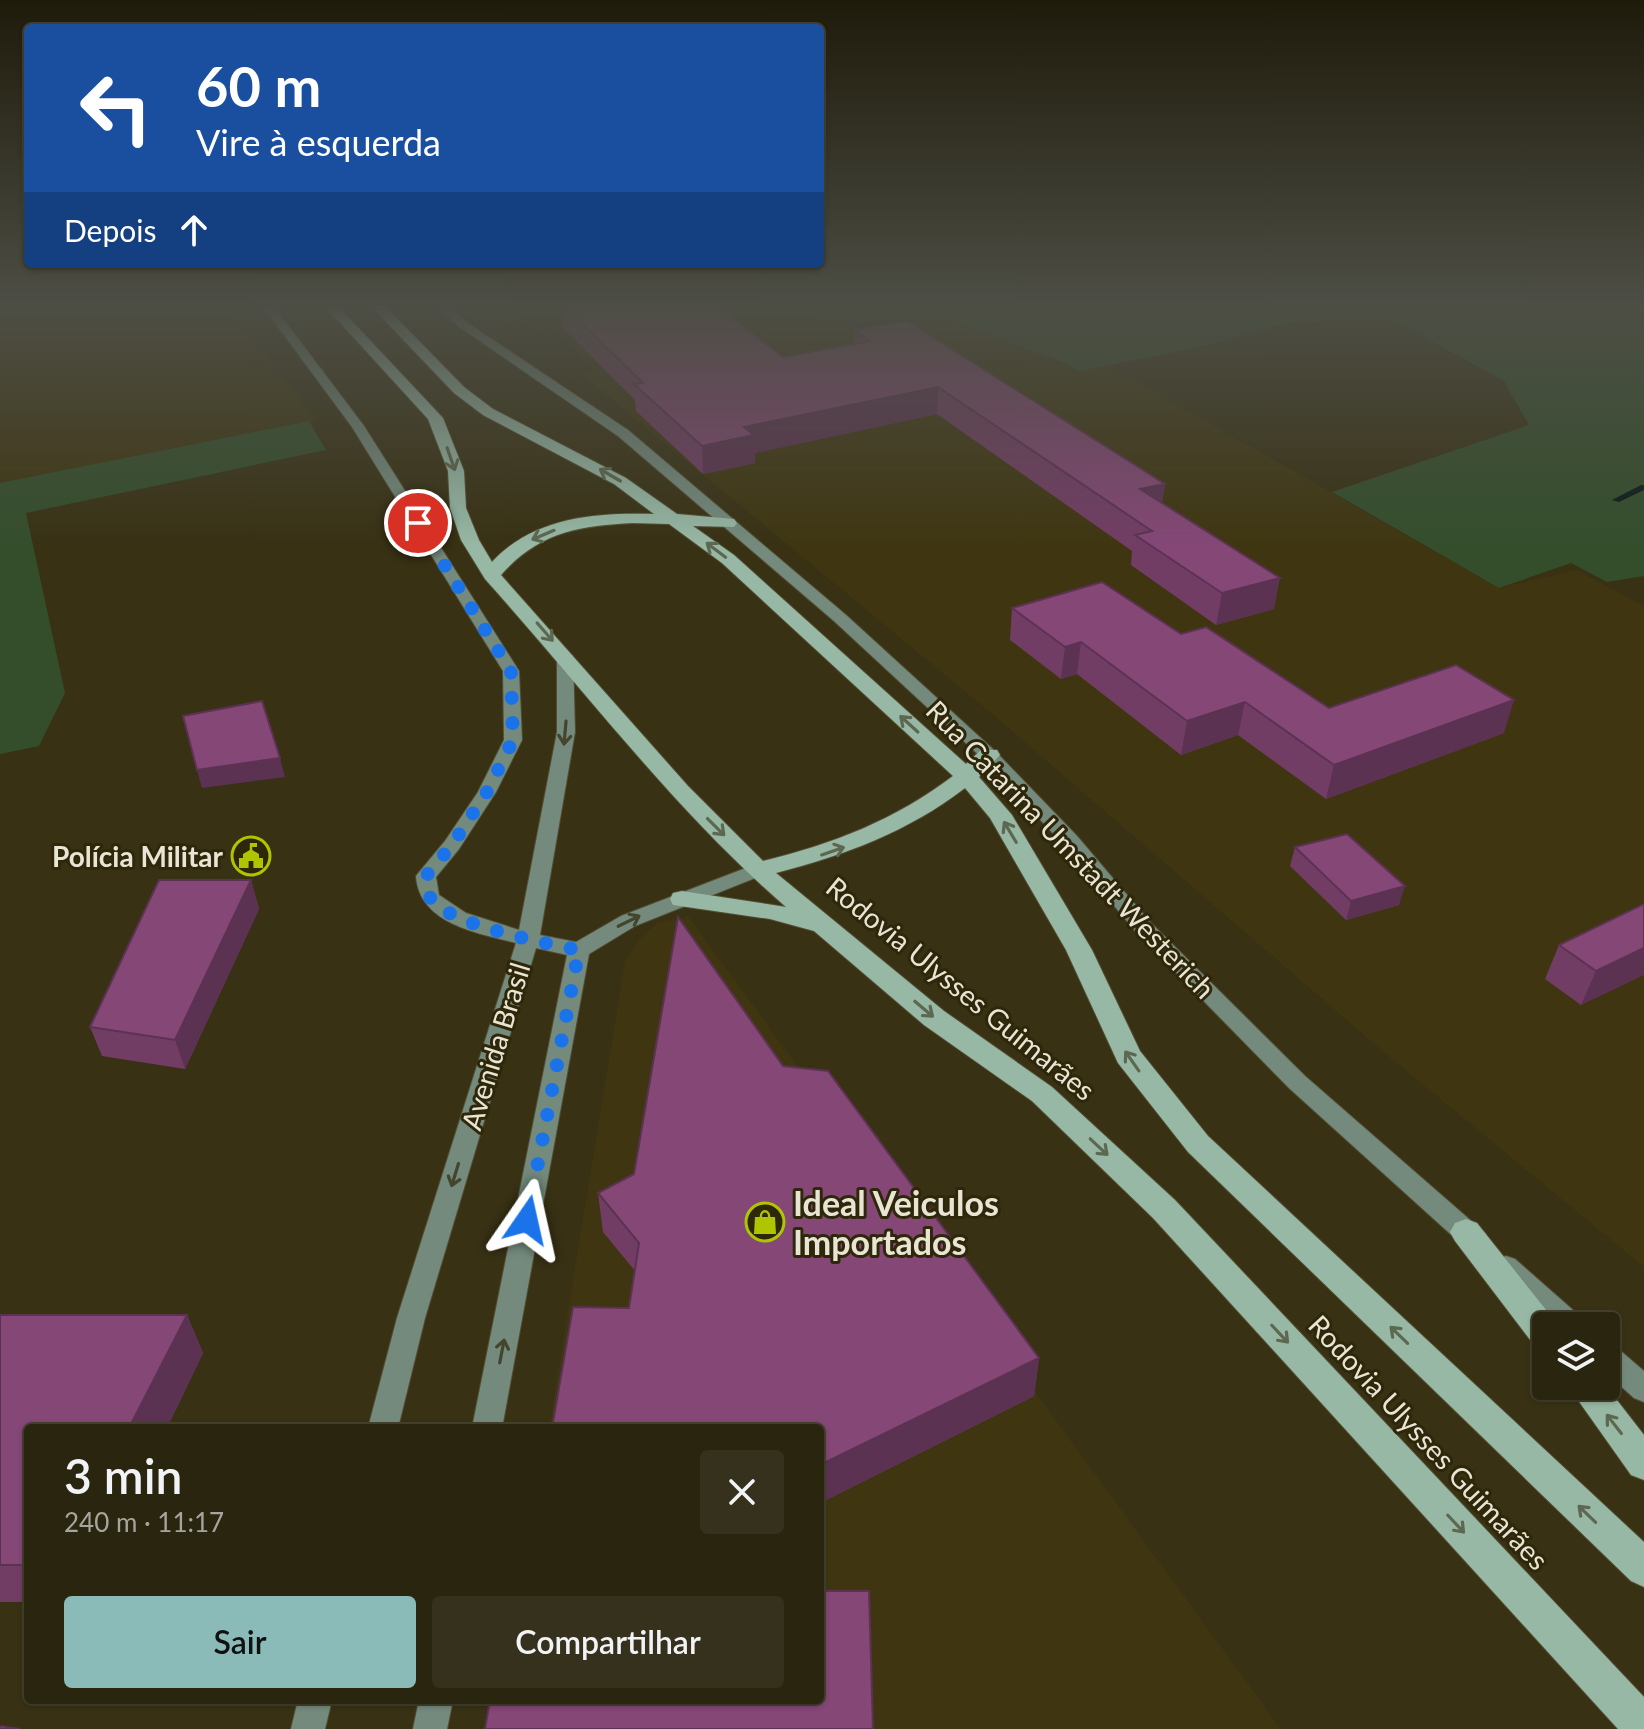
<!DOCTYPE html>
<html lang="pt">
<meta charset="utf-8">
<style>
:root{--surface:#2a250f;--page:#36311d;--text:#f1f3f6;--muted:#a5a59e;--line:#46422f;--accent:#8bbbb9}
body{margin:0;font-family:Lato,sans-serif;background:var(--page);color:var(--text);height:100vh;display:flex;flex-direction:column;font-size:30px;white-space:nowrap}
*{box-sizing:border-box;margin:0}
p{font-size:26px;color:var(--muted)}
.icon{flex:none;width:44px;height:44px;fill:none;stroke:currentColor;stroke-width:2;stroke-linecap:round;stroke-linejoin:round}
.map{position:relative;flex:1;overflow:hidden}
.drawer{position:absolute;left:24px;top:1424px;width:800px;height:280px;display:flex;flex-direction:column;background:var(--surface);border-radius:8px;box-shadow:0 2px 6px #0004,0 0 0 2px var(--line)}
.drawer>*{flex:none}
.banner{position:absolute;left:24px;top:24px;width:800px;height:244px;border-radius:8px;box-shadow:0 2px 6px #0004,0 0 0 2px var(--line);background:#1a4fa0;color:#fff;overflow:hidden}
.controls{position:absolute;left:1532px;top:1312px;display:grid;gap:16px}
.controls a{display:grid;place-items:center;width:88px;height:88px;border-radius:8px;background:var(--surface);box-shadow:0 2px 6px #0004,0 0 0 2px var(--line);font-size:40px}
.pin{position:absolute;display:grid;place-items:center;width:68px;height:68px;color:#fff;margin:-34px;border:4px solid #fff;border-radius:50%;box-shadow:0 2px 8px #0007}
.me{position:absolute;width:88px;margin:-44px;rotate:11deg;stroke-linejoin:round;filter:drop-shadow(0 0 6px #0008)}
.turn{display:flex;align-items:center;gap:28px;height:168px;padding:0 40px;font-size:36px}
.turn .icon{width:104px;height:104px;stroke-width:2.5}
.turn b{display:block;font-size:56px;line-height:68px}
.then{display:flex;align-items:center;height:76px;padding:0 40px;background:#0003;gap:16px;font-size:30px}
.round{display:grid;place-items:center;flex:none;width:84px;height:84px;border-radius:8px;background:var(--page)}
.headline{display:flex;align-items:center;justify-content:space-between;height:136px;padding:0 40px}
h1{font-size:48px;font-weight:600;line-height:60px}
.button{display:flex;gap:16px;margin-top:auto;padding:16px 40px}
.button a{flex:1;height:92px;border-radius:8px;background:var(--accent);color:#111;font-size:32px;font-weight:600;line-height:92px;text-align:center}
.button a+a{background:var(--page);color:var(--text)}
.map>svg:first-child{display:block}
</style>
<div class="map">
<svg width="1644" height="1729" viewBox="0 0 1644 1729">
<rect width="100%" height="100%" fill="#383114"/>
<path fill="#3f3611" d="M0,304h226l91,117 -317,69z
M500,304h289l49,17 13,9 90,-14 124,47 14,8 28,-6 392,223 77,-18 68,36v661l-258,-213 -389,-336 -417,-345 13,-3 -40,-43 -20,3z
M688,916l593,813h-781l320,-29v-272h-271l76,-467 15,-22 17,-16z"/>
<path fill="#344e2c" d="M1006,304h638v272l-37,6 -36,-19 -72,25 -167,-96 197,-67 -25,-44 -118,-65 -98,7 -92,25 -117,23 -14,-8 -124,-47z
M309,421l17,29 -300,63 39,180 -26,53 -39,8v-271z"/>
<g fill="none" stroke-linecap="round" stroke-linejoin="round">
<path fill="#0b1a1b" fill-rule="evenodd" d="M1641,485h3v5l-25,12 -7,-2z"/>
<defs>
<path id="secondary" d="M261,304h11l92,122 155,245 3,69 -26,52 -37,57 -23,28 3,18 27,18 53,17 38,-198v-76l8,-5 8,5 2,76 -35,203 36,7 45,-26 130,-50 7,-2 10,6 -3,4 -130,52 -46,28 -87,474h-30l95,-473 -31,-7 -111,370 -27,110h-30l29,-110 119,-375c-38,-10 -97,-19 -100,-67l29,-35 33,-49 26,-52 -1,-69 -151,-244z
M436,304h12l18,18 162,108 218,185 149,136 82,85 73,86 155,154 180,157 4,8 -4,8 -9,3 -9,-3 -178,-161 -153,-156 -73,-88 -80,-85 -149,-138 -216,-185 -160,-110z
M1506,1256l9,3 67,59 4,8h-33l-56,-51 -4,-8 4,-8z
M1606,1344l10,3 28,24v31l-10,-4 -28,-25z
M298,1700h34l-7,29h-34z
M419,1700h34l-6,29h-34z"/>
<path id="highway" d="M323,304h13l107,114 21,53 2,37 13,32 13,22c41,-45 105,-50 162,-48l-40,-30 -131,-69 -29,-22 -85,-89h14l81,83 29,22 133,69 51,36 57,5 3,4 -3,4 -41,-1 41,29 232,209 15,-14h16l3,5 -21,22 33,38 80,135 48,101 68,85 436,406v45l-13,-6 -443,-429 -70,-89 -52,-113 -76,-132 -25,-30c-57,44 -120,67 -189,85l168,138 108,76 123,113 469,497v32h-26l-465,-511 -121,-117 -108,-76 -110,-94 -44,-12 -97,-14 -3,-6 3,-6 9,-2 104,16c-113,-98 -202,-218 -301,-328l-24,-39 -11,-32 -2,-37 -20,-52zM633,523l36,1 53,39 231,213c-58,44 -120,68 -190,85l-75,-75 -187,-211c38,-43 77,-49 132,-52z
M1466,1219l11,4 81,102 -12,1v23l-12,-4 -79,-104 -5,-9 5,-9z
M1568,1386h38l38,49v45l-13,-5z"/>
</defs>
<use href="#secondary" stroke="#544e33" stroke-width="2"/>
<use href="#highway" stroke="#544e33" stroke-width="2"/>
<use href="#secondary" fill="#748a7d" fill-rule="evenodd"/>
<use href="#highway" fill="#97b8a5" fill-rule="evenodd"/>
</g>
<path fill="#723d65" d="M560,304h155l68,53 71,-13v-14l311,154 -3,19 112,106 -58,16 -85,-60 1,-14 -195,-137 -182,39v10l-52,11 -67,-63 -1,-11 -72,-72z
M1012,608l169,26 148,74 175,25 -178,66 -88,-64 -57,20 -104,-81 -16,5 -51,-39z
M1295,847l104,58 -53,15 -56,-54z
M251,880l8,29 -74,160 -83,-13 -12,-29z
M1644,904l-63,101 -36,-26 14,-34z
M783,1066l256,292 -5,38 -214,107v-75l-191,-120 6,-37 -32,-39 -5,-39 36,-19z
M0,1315h187l16,38 -36,75h-139v174h-28z"/>
<path fill="#5c3253" d="M938,387l-1,27 -182,39v10l-52,11 -1,-28 42,-19z
M1165,484l-4,29 -21,-24z
M1280,578l-6,31 -58,16 6,-32z
M1081,642l-4,32 -16,5 4,-32z
M1514,700l-10,33 -178,66 8,-34z
M1245,702l-7,33 -57,20 6,-34z
M280,758l5,19 -83,11 -5,-18z
M251,880l8,29 -74,160 -10,-29z
M1405,886l-6,19 -53,15 5,-19z
M1644,948v27l-63,30 15,-34z
M187,1315l16,38 -36,75h-38z
M1039,1358l-5,38 -214,107v-38z"/>
<path fill="#844776" stroke="#5c3253" stroke-width="2" d="M562,304h153l68,53 87,-16 -16,-11 53,-9 258,163 -25,5 140,89 -58,15 -87,-58 17,-4 -214,-144 -194,40 10,8 -52,11 -68,-62 9,-1z
M1102,582l79,52 25,-7 123,81 127,-43 58,35 -180,65 -89,-63 -58,19 -106,-79 -16,5 -53,-39z
M262,701l18,57 -83,12 -14,-54z
M1347,834l58,52 -54,15 -56,-54z
M159,880h92l-76,160 -85,-13z
M1644,904v44l-48,23 -37,-26z
M678,917l105,149 45,5 211,287 -219,107v-37h-268l21,-121 56,1 10,-65 -41,-50 36,-19z
M0,1315h187l-58,113h-101v137h-28z
M820,1591h49l4,138h-388l5,-29h330z
M0,1726l20,3h-20z"/>
<defs><path id="oneway-shaft" d="M-6 0H5M1.5-3L5.5 0L1.5 3" fill="none" stroke-width="1.6" stroke-linecap="round" stroke-linejoin="round" transform="scale(2)"/></defs>
<g stroke="#5d6850">
<use href="#oneway-shaft" transform="translate(451 459) rotate(71)"/>
<use href="#oneway-shaft" transform="translate(610 475) rotate(-150)"/>
<use href="#oneway-shaft" transform="translate(543 535) rotate(157)"/>
<use href="#oneway-shaft" transform="translate(716 550) rotate(-143)"/>
<use href="#oneway-shaft" transform="translate(545 632) rotate(49)"/>
<use href="#oneway-shaft" transform="translate(909 724) rotate(-138)"/>
<use href="#oneway-shaft" transform="translate(716 827) rotate(45)"/>
<use href="#oneway-shaft" transform="translate(1010 832) rotate(-121)"/>
<use href="#oneway-shaft" transform="translate(833 851) rotate(-19)"/>
<use href="#oneway-shaft" transform="translate(924 1009) rotate(40)"/>
<use href="#oneway-shaft" transform="translate(1132 1061) rotate(-125)"/>
<use href="#oneway-shaft" transform="translate(1099 1147) rotate(43)"/>
<use href="#oneway-shaft" transform="translate(1280 1334) rotate(47)"/>
<use href="#oneway-shaft" transform="translate(1399 1335) rotate(-136)"/>
<use href="#oneway-shaft" transform="translate(1614 1424) rotate(-128)"/>
<use href="#oneway-shaft" transform="translate(1587 1514) rotate(-136)"/>
<use href="#oneway-shaft" transform="translate(1456 1524) rotate(47)"/>
</g>
<g stroke="#43452c">
<use href="#oneway-shaft" transform="translate(565 733) rotate(95)"/>
<use href="#oneway-shaft" transform="translate(629 921) rotate(-26)"/>
<use href="#oneway-shaft" transform="translate(455 1175) rotate(107)"/>
<use href="#oneway-shaft" transform="translate(502 1351) rotate(-79)"/>
</g>
<linearGradient id="sky" x2="0" y2="1"><stop stop-color="#1f1b0b"/><stop offset="0.56" stop-color="#4d4e45"/><stop offset="1" stop-color="#4d4e45" stop-opacity="0"/></linearGradient>
<rect width="1644" height="546" fill="url(#sky)"/>
<g fill="none" stroke-linecap="round" stroke-linejoin="round">
<path stroke="#1a73e8" stroke-width="14" stroke-dasharray="0 25.2" d="M418,523l93,148 2,69 -26,52 -35,53 -26,31c1,9 0,18 6,24 19,25 116,44 147,50l-52,270"/>
</g>
<defs>
<symbol id="civic-ring" viewBox="-11 -11 22 22"><circle r="9.5" fill="#2e270a" stroke="#b0c502" stroke-width="1.5"/><path d="M-.6-6.5H3V-4.5H.6V-3L4-1V1h2V6H-6V1h2V-1L-.6-3ZM-1.2 2.5V6h2.4V2.5Z" fill="#b0c502"/></symbol>
<symbol id="shop-ring" viewBox="-11 -11 22 22"><circle r="9.5" fill="#2e270a" stroke="#b0c502" stroke-width="1.5"/><path d="M-5-2.5h2.3a2.7 3.5 0 0 1 5.4 0H5L5.5 6h-11ZM-1.5-2.5h3a1.5 2.3 0 0 0-3 0Z" fill="#b0c502"/></symbol>
</defs>
<g fill-rule="evenodd">
<use href="#civic-ring" x="229" y="834" width="44" height="44"/>
<use href="#shop-ring" x="743" y="1200" width="44" height="44"/>
</g>
<g text-anchor="middle" dominant-baseline="central" stroke-width="6" stroke-linejoin="round" paint-order="stroke">
<g font-size="28" fill="#e9e5d5" stroke="#2e270a">
<text transform="translate(1071 849) rotate(46)">Rua Catarina Umstadt Westerich</text>
<text transform="translate(961 988) rotate(39)">Rodovia Ulysses Guimarães</text>
<text transform="translate(495 1046) rotate(-73)">Avenida Brasil</text>
<text transform="translate(1429 1442) rotate(47)">Rodovia Ulysses Guimarães</text>
</g>
<g font-size="28" font-weight="bold" fill="#e9e5d5" stroke="#2e270a" text-anchor="end">
<text x="223" y="856">Polícia Militar</text>
</g>
<g font-size="34" font-weight="bold" fill="#e9e5d5" stroke="#2e270a" text-anchor="start">
<text x="793" y="1202">Ideal Veiculos<tspan x="793" dy="39">Importados</tspan></text>
</g>
</g>
</svg>
<div class="controls">
<a><svg class="icon" aria-label="layers" viewBox="0 0 24 24"><path d="M12 4l9 5-9 5-9-5zM3 14l9 5 9-5"/></svg></a>
</div>
<div class="pin" style="left:418px;top:523px;background:#d93025"><svg class="icon" aria-label="arrive" viewBox="0 0 24 24"><path d="M6 21V4h12l-3 4 3 4H6"/></svg></div>
<svg class="me" style="left:527px;top:1220px" viewBox="-20 -20 40 40"><path d="M0-17L14 15 0 8-14 15z" fill="#1a73e8" stroke="#fff" stroke-width="4"/></svg>
<div class="banner">
<div class="turn"><svg class="icon" aria-label="left" viewBox="0 0 24 24"><path d="M17 20v-9H6M10 6l-5 5 5 5"/></svg><div><b>60 m</b>Vire à esquerda</div></div>
<div class="then">Depois<svg class="icon" aria-label="ahead" viewBox="0 0 24 24"><path d="M12 20V5M6 11l6-6 6 6"/></svg></div>
</div>
<section class="drawer">
<div class="headline"><div><h1>3 min</h1><p>240 m · 11:17</p></div><a class="round"><svg class="icon" aria-label="close" viewBox="0 0 24 24"><path d="M6 6l12 12M18 6L6 18"/></svg></a></div>
<div class="button"><a>Sair</a><a>Compartilhar</a></div>
</section>
</div>
